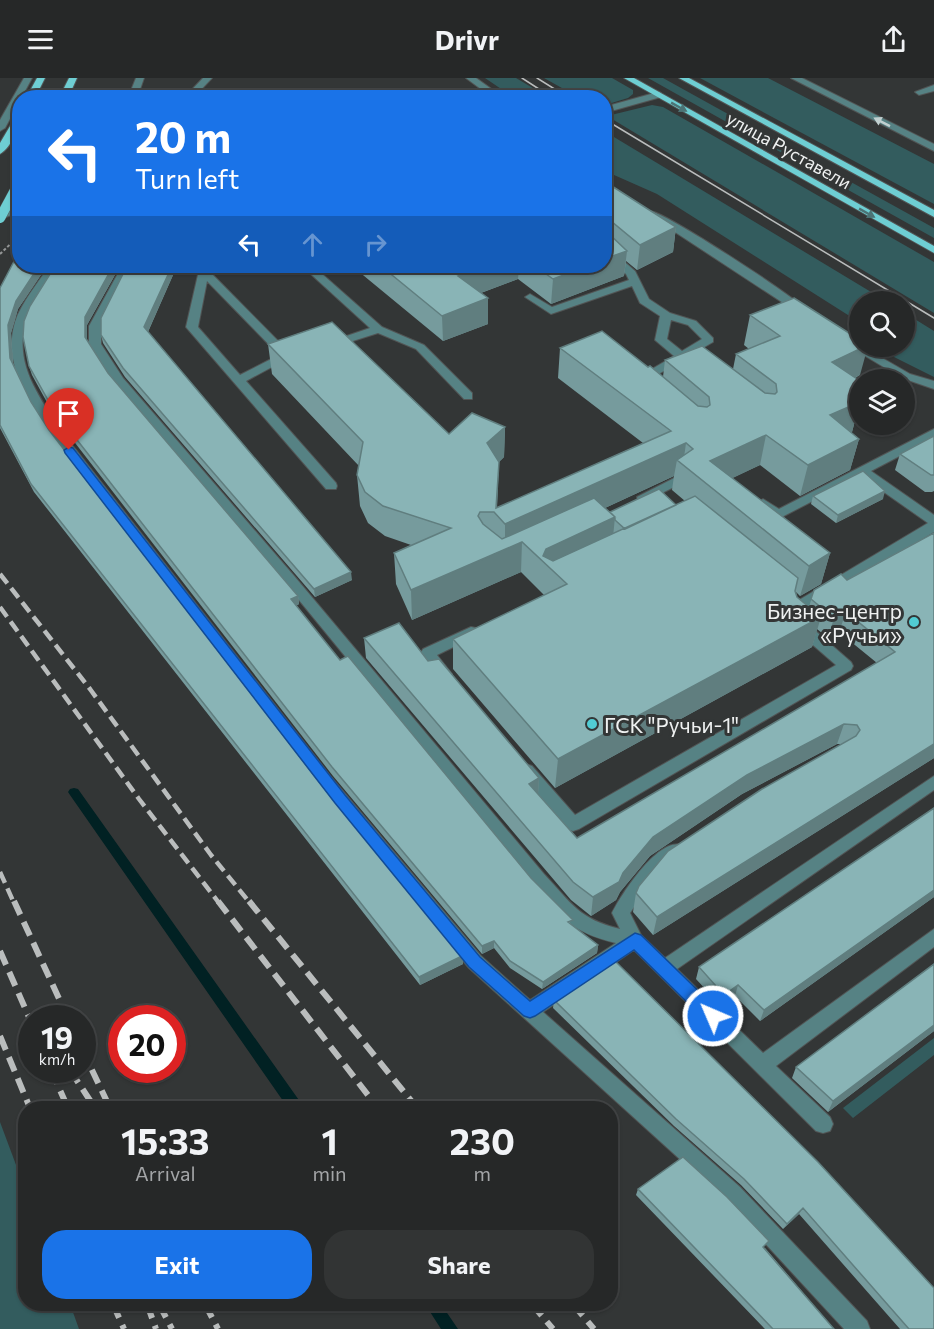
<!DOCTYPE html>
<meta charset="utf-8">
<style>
:root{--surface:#262828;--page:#323434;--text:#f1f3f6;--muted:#a4a6a8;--line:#424445;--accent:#1a73e8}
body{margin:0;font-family:Commissioner,sans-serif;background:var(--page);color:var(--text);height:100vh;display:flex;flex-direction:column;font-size:22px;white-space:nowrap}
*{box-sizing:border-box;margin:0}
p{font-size:20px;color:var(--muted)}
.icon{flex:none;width:33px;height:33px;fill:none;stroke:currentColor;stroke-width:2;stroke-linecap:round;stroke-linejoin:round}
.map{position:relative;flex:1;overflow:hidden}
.details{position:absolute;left:18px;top:1023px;width:600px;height:210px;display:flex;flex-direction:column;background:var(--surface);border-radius:24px;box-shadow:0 2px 4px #0004,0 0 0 2px var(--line)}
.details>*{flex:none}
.banner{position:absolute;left:12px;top:12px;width:600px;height:183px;border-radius:24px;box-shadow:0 2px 4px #0004,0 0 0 2px var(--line);background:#1a73e8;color:#fff;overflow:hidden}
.controls{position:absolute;left:849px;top:213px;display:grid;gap:12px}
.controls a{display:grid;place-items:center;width:66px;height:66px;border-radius:50%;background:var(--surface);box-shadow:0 2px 4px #0004,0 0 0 2px var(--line);font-size:30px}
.speed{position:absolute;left:18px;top:927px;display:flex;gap:12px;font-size:30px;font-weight:700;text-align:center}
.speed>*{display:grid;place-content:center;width:78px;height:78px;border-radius:50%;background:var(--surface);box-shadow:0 2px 4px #0004,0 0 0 2px var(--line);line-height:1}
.speed small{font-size:15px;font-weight:400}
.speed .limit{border:9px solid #d22;background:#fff;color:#111}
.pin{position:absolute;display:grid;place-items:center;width:51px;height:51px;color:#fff;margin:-62px -26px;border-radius:50% 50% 50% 0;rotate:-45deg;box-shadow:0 0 6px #0007}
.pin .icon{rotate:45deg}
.me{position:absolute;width:66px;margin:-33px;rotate:315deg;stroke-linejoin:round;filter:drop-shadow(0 0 4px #0008)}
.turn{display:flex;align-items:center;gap:21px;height:126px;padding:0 24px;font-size:27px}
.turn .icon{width:78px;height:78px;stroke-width:2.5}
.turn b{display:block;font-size:42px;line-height:51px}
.lanes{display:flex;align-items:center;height:57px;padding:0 24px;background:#0003;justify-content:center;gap:30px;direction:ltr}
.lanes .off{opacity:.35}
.eta{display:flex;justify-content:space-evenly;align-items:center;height:102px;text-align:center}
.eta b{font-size:36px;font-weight:700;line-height:42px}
.primary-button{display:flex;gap:12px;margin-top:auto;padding:12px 24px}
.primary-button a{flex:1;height:69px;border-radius:24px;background:var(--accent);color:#fff;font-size:24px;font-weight:700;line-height:69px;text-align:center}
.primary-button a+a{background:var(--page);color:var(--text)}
header{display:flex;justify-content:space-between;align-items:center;height:78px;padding:0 24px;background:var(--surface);font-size:27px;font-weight:700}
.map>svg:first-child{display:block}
</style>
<header><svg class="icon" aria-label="menu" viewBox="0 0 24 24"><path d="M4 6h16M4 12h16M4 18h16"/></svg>Drivr<svg class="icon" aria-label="share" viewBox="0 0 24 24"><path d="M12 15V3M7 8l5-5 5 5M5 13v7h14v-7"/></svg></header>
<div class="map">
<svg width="934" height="1251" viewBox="0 0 934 1251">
<rect width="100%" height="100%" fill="#333636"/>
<path fill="#335c5e" d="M485,0h31l32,19h-35z
M544,0h68l21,12v4l-5,4 -23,7 -1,-7 -26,-1z
M648,0h15l271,150v10z
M700,0h68l166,86v40z
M652,27l11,2 271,155v51l-327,-197z
M604,53l282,170 -26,1 -1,20 -202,-128 -52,-23z
M905,235l29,18v46l-40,-20 1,-10 9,-1z
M934,960v17l-81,63 -10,-10z
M0,1044l25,67 1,115h44l9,25h-79z"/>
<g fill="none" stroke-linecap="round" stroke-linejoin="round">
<path fill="#012123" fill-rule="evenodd" d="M74,710l4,1 223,314 1,5h-14l-218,-313 -2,-3 2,-3z
M425,1226h16l17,25h-17z"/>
<defs>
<path id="minor" d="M24,0h8l-27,50 -5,3v-11z
M136,0h8l-7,20h-9z
M203,0h9l-19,20h-9z
M466,0h10l28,20h-11z
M791,0h11l132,66v7z
M934,7v6l-15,4 -4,-3z
M658,14l3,1v4l-57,16v-6z
M20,127v7l-20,7v-7z
M649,133c12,-2 148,87 160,101l-1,2h-8l-151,-99z
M604,166l31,27 14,28 21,14 26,8 17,17v4l-24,14 10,8v4h-8l-10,-7 -38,22h-8v-4l39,-23 -19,-16 5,-24 -20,-13 -8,-17 -81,28 -26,-17 5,-3 22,13 77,-27 -3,-6 -22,-21zM671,242l17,5 14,14 -20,12 -15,-12z
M49,188h10c-10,17 -27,37 -33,56 -13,42 14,76 36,110l269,345 150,179 49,44 86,-57c-46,-11 -53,-25 -84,-59l-247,-301 -173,-203 -23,-36v-18l33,-60h10l-31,60v18l22,34 172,199 249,297c28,30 35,45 76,55l-8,-16c9,-18 46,-76 70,-68l2,5 -2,5 -32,28 -20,30 11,22 24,23 269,-182v14l-257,179 86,84 171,-124v18l-158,119 54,51 3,7 -3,7 -7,2 -7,-2 -182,-181 -91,62 197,175 127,134 3,8h-26l-118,-128 -257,-233 -150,-183 -266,-348c-23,-35 -51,-72 -38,-115 6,-19 23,-39 34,-56z
M200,188h10l-1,5 79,80 8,3 -50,27 90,102 1,3 -1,3h-10l-140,-162zM207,203l72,74 -39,20 -42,-48z
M302,188h11l69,61 42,18 48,48v6h-8l-48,-50 -38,-16 -44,14h-8v-4l44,-15z
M851,262l59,34 24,7v8l-32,-11 -55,-33 -2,-2z
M934,351v9l-63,33 63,44v17l-128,77 -3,11 48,42 2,4 -2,4 -272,159 -6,2 -6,-2 -47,-55 -2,-4 2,-4 6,-2 6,2 43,49 261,-150 -45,-39 -2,-4 5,-19 134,-80 -67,-47 -83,43 -21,-16 6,-4 16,10z
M680,397l6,4 -2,3 -36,18h-10l-1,-3z
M471,549l5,1 2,4 -2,4 -39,19 15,19 -2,4h-10l-17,-21 -2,-4 2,-4z"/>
<path id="major" d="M37,0h8l-10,20h-9z
M69,0h8l-9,20h-9z
M624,0h10l300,168v7z
M679,0h10l245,132v7z
M20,35c0,13 -8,34 -20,41v-11l16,-27z"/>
</defs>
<use href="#minor" stroke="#515454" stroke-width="2"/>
<use href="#major" stroke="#515454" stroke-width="2"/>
<path stroke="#949696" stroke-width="2" stroke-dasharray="3 2" stroke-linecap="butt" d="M0,176l20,-19"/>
<use href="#minor" fill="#568284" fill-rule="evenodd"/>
<use href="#major" fill="#6eced3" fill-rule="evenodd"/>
<path stroke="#babdbd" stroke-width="1.5" d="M522,0l20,13
M537,0l32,20
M604,41l330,199"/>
<path stroke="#babdbd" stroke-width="4.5" stroke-dasharray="12 6" stroke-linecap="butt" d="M0,496l90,115 121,166 39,48
M0,529l139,192 80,104
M0,794l14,31"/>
<path stroke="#babdbd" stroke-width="6" stroke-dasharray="15 8" stroke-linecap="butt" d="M14,823l54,117
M218,823l160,207
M249,823l168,207
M0,873l32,73
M0,958l30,72
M82,971l28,59
M51,992l17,38
M70,992l25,38
M113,1226l11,25
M147,1226l9,25
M159,1226l13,25
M205,1226l13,25
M532,1226l21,25
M573,1226l21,25"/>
<defs>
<path id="major-bridge" d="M0,140l20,-37"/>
</defs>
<use href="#major-bridge" stroke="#515454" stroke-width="11" stroke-linecap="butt"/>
<use href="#major-bridge" stroke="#6eced3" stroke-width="10"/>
</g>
<path fill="#769b9d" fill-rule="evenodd" d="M604,103l72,46 -3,25 -36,18 -11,-9 -2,15 -73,28 -33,-25 -37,14 7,5v26l-45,17 -91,-75h252z
M20,188h27l-29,43 -7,24 2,30 18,39 18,28 267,348 146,178 1,8 -43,21 -386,-493 -34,-64v-140z
M55,188h65l-33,59v15l21,33 190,223 1,8 -3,2 44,54 232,265 26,20 -1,8 -55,36 -32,-21 -16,-20 -12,6 -149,-178 -278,-359 -23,-42 -3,-9z
M127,188h50l-29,66 204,248 -37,17 -190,-220 -22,-34 -2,-8z
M750,237l110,60 -5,3 3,38 -2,1 -4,15h-1l8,7 -9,31 -50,26 -40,-31 -28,13 98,75 -9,31 -21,12 -4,-4 1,5 12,10 5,-17 33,-10 87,-47v225l-281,177 -20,-23 3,-19 206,-149h-5l-95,50 -92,62 -30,36 -4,8 -25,16 -20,-16 -205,-242 -2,-20 64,23 111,117 -1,16 39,44 300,-175 -38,-31 -11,6 -11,-9 -5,18 -257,141 -102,-119v-30l91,-44 -23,-23 -109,48 -16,-36 -2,-31 17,-8 -26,-9 -17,-13 -8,-17 -3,-31 2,-9 -87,-92 -4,-30 181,90 56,-7 -1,30 -5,5 -2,46 146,-65 -85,-65 2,-30 88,19 15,10 2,-17 68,9 3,-15 13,-5 -5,-4zM674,398l-2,14 13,11 -9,4 -66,7 -5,-4z
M934,358v55l-2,1h-7l-30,-22 5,-16z
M813,418l70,3 -47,24 -25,-19z
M934,730v89l-174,124 -25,-25 -14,10 -25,-27 3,-12z
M614,882l320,369h-34l-101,-115 -16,15 -42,-44 -67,-59 -121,-118 1,-8z
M934,886v67l-106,81 -36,-34 4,-11z
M638,1111l127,59 69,81h-69l-129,-134z"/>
<path fill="#607e7f" d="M676,149l-3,25 -36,18 3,-25z
M627,173l-3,25 -73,28 2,-25 35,-13h16v-7z
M39,188h8l-29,43 -7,24 2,33 -3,-8 -2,-33 8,-24z
M113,188h7l-33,59v20l-2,-8v-20z
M172,188h5l-31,70 -2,-9z
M487,188h32l-1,13 -59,22 -1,-25z
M488,220v26l-45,17 -1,-25z
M866,268h2l-8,29 -36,17 8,-30z
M860,312v22l-2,4 -2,1 -4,15 -30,13 8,-30 20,-21z
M505,349l-1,30 -17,16v-30z
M766,357l-6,30 -48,23 -2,-27z
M859,361l-9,31 -50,26 8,-31z
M686,365l-3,22 -6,-5 -3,16 -149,69 -3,-3 -1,30 -109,48 -1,-30 94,-41v-25z
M885,413l-2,8 -47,24 2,-8z
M615,439l-3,30 -56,27 -13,-18 3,-7z
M830,475l-9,31 -21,12 9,-30z
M351,494l1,8 -37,17 -1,-8z
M298,518l1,8 -7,4 -1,-9z
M846,534l-7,20 -11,6 6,-20z
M821,539l-9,30 -257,141 3,-29z
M844,646l-7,20 -95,50 -92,62 -30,36 -4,8 -25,16 2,-19 30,-24 30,-36 94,-62z
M934,666v14l-281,177 4,-18z
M539,700l-1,20 -9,-14z
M934,812v7l-174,124 4,-11z
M494,863v7l-12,6v-8z
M598,867l-1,8 -55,36 1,-7z
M462,878l1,8 -43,21 -1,-8z
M738,907l-3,11 -14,10 3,-11z
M934,947v6l-106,81 5,-11z
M803,1130l-4,6 -16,15 4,-5z"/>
<path fill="#89b4b6" stroke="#607e7f" stroke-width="1.5" d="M604,103l72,46 -36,18 -34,-28 -2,1z
M604,150l1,2 22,21 -23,8z
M20,172v16h19l-23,35 -8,24 2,33 21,44 18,28 267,348 146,178 -43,21 -388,-493 -31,-59v-137z
M55,188h58l-28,51v20l23,36 190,223 -7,3 49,61 8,-4 183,222 42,42 -5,2 30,23 -55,37 -33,-21 -16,-20 -12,5 -150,-179 -279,-358 -24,-43 -6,-29 1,-16 6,-15z
M127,188h45l-28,61 207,245 -37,17 -191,-221 -22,-33v-17z
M381,188h106l-29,10 30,22 -46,18z
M535,188h53l-35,13z
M794,220l66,42v6h6l-34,16 28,19v9l-10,4 10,7v1l-30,13 29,24 -51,26 -42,-30 -56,26 120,92 -21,13 -132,-106 16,-11 -7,-6 -181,81 -11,-12h-14l-2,4 5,8 19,15 92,-41 21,19 -69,32 -3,7 10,5 142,-65 103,82 -3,13 2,6 24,20 -263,142 -105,-120 114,-55 -45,-42 -111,48 -17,-37 57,-25 -68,-22 -18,-14 -8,-17 6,-33 -95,-98 64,-22 117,112 23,-21 33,14 -18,16 12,19 -3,46 175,-77 -111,-83 42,-17 46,36 2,-1 48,40 9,1 3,-2 -1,-8 -44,-37 37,-14 63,47 10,1 2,-2 -1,-8 -40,-30 44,-18 -30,-21z
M934,358v39h-3l-31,-21z
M863,393l22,20 -47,24 -25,-19z
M659,411l17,16 -51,24 -10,-9v-3l-5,-5z
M934,455v211l-277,173 -21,-24 3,-7 29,-35 94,-62 94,-53 4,-6 -3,-5 -13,-1 -97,51 -94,62 -30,36 -4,9 -26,15 -20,-15 -209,-244 35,-15 29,38 11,-2 100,119 -10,6 48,54 318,-186 -49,-40 -12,6 -23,-19 3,-9 27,-16 6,6z
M934,730v82l-170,120 -26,-25 -14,10 -25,-28z
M614,882l204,202 116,126v41h-25l-106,-121 -16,16 -43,-45 -68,-60 -122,-119z
M934,886v61l-101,76 -37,-34z
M683,1079l44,40 42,44 -6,6 71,82h-61l-135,-140z"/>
<defs><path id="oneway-solid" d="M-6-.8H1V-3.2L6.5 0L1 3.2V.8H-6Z" transform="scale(1.5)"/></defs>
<g fill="#4b7375">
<use href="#oneway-solid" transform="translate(679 29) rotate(29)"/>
<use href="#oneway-solid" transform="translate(867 135) rotate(29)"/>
</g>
<use fill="#c1d0d0" href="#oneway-solid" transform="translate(882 44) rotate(-153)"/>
<path fill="#1a73e8" stroke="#114b97" stroke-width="1.5" d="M69,369l4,1 272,347 135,162 50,44 105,-68 6,2 78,76 2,5 -2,6 -6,2 -6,-2 -73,-72 -99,66 -5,2 -6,-2 -55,-49 -134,-164 -270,-350 -1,-3z"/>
<g fill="#51ccd3" stroke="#333636" stroke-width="2">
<circle cx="914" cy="544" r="6"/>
<circle cx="592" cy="646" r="6"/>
</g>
<g text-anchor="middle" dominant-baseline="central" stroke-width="6" stroke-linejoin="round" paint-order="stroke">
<g font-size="18" fill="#eff1f1" stroke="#333636">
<text transform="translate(789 72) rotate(29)">улица Руставели</text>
</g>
<g font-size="21" fill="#eff1f1" stroke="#333636" text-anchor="end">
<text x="902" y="532">Бизнес-центр<tspan x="902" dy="24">«Ручьи»</tspan></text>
<text x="604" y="646" text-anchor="start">ГСК "Ручьи-1"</text>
</g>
</g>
</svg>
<div class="controls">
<a><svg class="icon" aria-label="search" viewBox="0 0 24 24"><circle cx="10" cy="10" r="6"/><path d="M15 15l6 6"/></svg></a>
<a><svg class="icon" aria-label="layers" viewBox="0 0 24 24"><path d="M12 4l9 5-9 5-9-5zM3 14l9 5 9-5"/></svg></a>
</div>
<div class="speed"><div>19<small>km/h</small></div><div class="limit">20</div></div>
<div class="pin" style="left:69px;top:372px;background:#d93025"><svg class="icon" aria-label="arrive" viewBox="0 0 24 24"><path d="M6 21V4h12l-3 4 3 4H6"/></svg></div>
<svg class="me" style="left:713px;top:938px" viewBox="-20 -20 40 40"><circle r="17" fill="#1a73e8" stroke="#fff" stroke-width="3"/><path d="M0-11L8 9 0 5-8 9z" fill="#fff"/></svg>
<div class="banner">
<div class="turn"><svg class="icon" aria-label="left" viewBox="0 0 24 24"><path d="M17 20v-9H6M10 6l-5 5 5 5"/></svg><div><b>20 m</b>Turn left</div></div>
<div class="lanes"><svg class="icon" aria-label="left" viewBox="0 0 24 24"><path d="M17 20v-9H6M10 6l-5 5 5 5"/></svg><svg class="icon off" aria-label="ahead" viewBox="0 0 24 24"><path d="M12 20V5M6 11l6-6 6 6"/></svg><svg class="icon off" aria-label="right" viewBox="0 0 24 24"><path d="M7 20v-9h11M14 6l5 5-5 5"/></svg></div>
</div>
<section class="details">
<div class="eta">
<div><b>15:33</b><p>Arrival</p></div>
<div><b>1</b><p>min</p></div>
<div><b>230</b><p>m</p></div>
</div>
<div class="primary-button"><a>Exit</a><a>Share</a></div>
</section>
</div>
